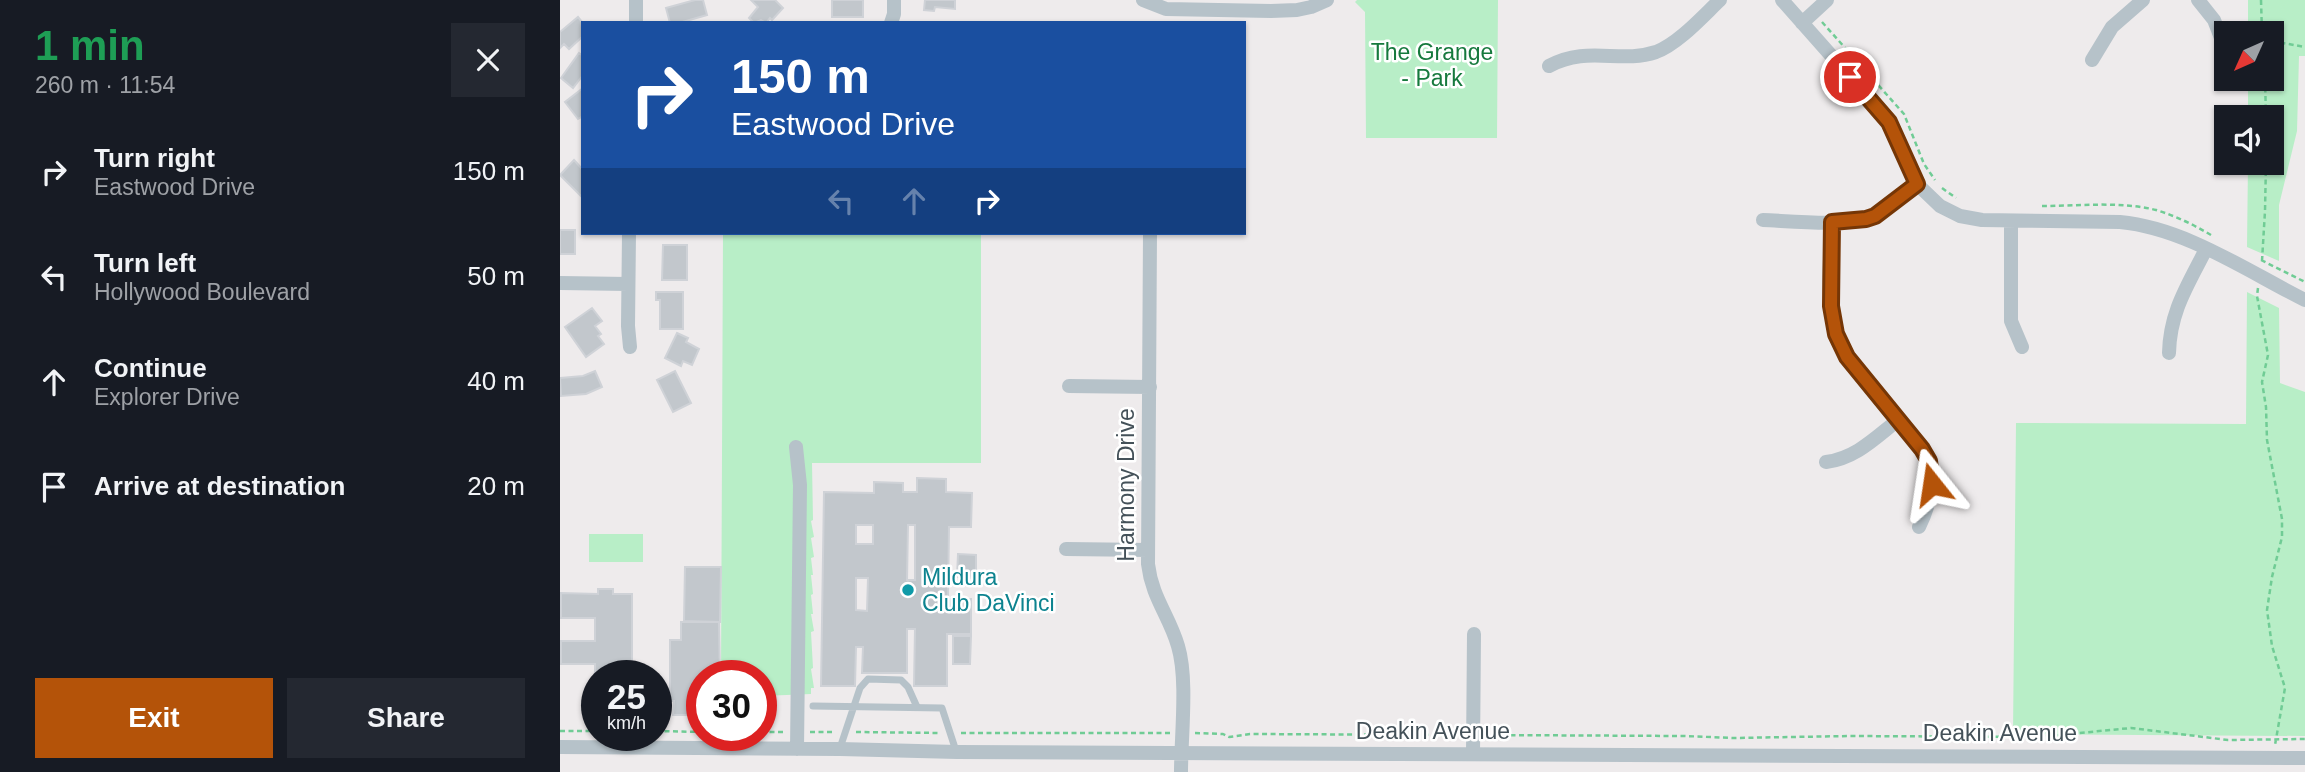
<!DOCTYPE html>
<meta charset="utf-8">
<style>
:root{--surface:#171b24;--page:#242831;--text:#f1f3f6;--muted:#9ea1a6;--accent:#b45309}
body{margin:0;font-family:Helvetica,sans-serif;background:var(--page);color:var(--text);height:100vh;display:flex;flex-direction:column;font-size:26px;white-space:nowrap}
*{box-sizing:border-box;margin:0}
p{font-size:23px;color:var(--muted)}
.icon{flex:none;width:38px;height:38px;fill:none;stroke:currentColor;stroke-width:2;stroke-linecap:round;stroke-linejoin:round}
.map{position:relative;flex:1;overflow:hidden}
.panel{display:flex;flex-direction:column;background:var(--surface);width:560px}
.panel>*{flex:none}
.top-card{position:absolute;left:21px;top:21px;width:665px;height:214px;border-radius:0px;box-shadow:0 2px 5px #0004;background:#1a4fa0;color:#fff;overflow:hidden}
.needle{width:46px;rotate:225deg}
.buttons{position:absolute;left:1654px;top:21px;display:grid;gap:14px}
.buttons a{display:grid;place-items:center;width:70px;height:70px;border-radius:0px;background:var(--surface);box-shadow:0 2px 5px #0004;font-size:35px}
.speed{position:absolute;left:21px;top:660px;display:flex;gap:14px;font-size:35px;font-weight:700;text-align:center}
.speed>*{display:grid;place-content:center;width:91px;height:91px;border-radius:50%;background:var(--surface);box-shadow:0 2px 5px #0004;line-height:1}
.speed small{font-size:18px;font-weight:400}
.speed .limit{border:10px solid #d22;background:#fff;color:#111}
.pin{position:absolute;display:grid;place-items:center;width:60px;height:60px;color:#fff;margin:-30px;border:4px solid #fff;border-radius:50%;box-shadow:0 2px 7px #0007}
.me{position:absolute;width:77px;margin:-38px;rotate:345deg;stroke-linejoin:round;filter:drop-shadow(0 0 5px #0008)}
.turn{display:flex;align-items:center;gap:24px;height:147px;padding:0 35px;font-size:32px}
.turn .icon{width:91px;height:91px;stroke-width:2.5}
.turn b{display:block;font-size:49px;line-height:60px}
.lanes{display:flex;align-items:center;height:66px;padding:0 35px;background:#0003;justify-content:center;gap:35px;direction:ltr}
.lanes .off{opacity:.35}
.round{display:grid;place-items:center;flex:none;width:74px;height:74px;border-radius:0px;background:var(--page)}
.headline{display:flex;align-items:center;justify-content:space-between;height:119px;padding:0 35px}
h1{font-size:42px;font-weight:600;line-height:52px;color:#1e9e55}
.primary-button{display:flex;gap:14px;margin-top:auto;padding:14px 35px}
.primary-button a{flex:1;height:80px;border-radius:0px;background:var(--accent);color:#fff;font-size:28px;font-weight:600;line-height:80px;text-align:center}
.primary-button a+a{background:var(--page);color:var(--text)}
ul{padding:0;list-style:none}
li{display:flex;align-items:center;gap:21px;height:105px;padding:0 35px}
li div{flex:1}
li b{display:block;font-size:26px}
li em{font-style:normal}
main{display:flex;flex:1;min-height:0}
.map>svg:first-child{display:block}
</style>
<main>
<section class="panel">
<div class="headline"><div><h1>1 min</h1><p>260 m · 11:54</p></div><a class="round"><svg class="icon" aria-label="close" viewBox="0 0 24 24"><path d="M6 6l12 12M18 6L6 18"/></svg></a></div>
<ul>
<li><svg class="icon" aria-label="right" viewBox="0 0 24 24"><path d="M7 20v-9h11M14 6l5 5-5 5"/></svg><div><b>Turn right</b><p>Eastwood Drive</p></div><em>150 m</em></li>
<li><svg class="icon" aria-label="left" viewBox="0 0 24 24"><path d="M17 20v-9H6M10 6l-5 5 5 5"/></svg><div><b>Turn left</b><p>Hollywood Boulevard</p></div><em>50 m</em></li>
<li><svg class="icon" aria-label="ahead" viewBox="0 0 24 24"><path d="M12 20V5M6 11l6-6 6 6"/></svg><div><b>Continue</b><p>Explorer Drive</p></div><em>40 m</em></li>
<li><svg class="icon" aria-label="arrive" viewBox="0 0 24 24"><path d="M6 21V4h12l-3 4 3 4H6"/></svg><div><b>Arrive at destination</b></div><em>20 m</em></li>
</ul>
<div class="primary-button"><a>Exit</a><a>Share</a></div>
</section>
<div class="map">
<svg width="1745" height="772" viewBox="0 0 1745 772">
<rect width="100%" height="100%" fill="#eeebec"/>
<path fill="#b8eec7" d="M797,0h141l-1,138h-131l-1,-126 -10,-10z
M1688,0h57v56h-6l-2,75 -18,74v56l-32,-14 1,-84h24v-46h-24v-38h24v-46h-24z
M163,233h258v230h-169l1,57 -2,1 3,16 -3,1 3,19 -3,1 2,17h-2l2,19 -2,1 2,19h-2l3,17 -3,1 2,36 -2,1 3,19h-3v6l-50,2v-20h-40z
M1687,292l32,16 1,75 25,9v344l-292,-2 3,-311 230,1z
M29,534h54v28h-54z"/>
<path fill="#c2c7cc" stroke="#cfd2d7" stroke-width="2" fill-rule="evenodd" d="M135,0h8l4,15 -28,8h-9l-4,-15z
M191,0h24l8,8 -11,12 -2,-2 -4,5 -5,-3 -7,3 -5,-5 9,-11z
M272,0h31v17h-31z
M365,0h30v9l-20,-2 -1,4 -10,-1z
M18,17l5,6v13l-14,13 -5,-5 -4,4v-16z
M19,53l4,3v19l-10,13 -12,-10z
M23,88v28l-5,3 -13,-17z
M14,160l9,10v28l-23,-23z
M0,230h15v24h-15z
M103,245h24v35h-25z
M96,292h27v37h-23v-29h-4z
M32,308l10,13 -7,5 6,8 -3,2 6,8 -18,13 -21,-30z
M117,333l11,5 -2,4 13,7 -7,16 -9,-4 -2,5 -16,-8z
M35,371l7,16 -16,7 -25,2 -1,-18 23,-2z
M115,371l16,32 -18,9 -16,-32z
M357,478l29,1v13l26,1 -1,34h-22l-1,72h23v35h-24v52h-33l1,-57h-8v44h-45l1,-26h-7l-1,39h-34l3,-194 50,1v-11l29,1v9h14zM296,525h17v19h-17zM348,525h7v55h-8zM296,578h12l-1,33 -11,-1z
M398,554l18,1v23l-19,-1z
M125,567h36l-1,55 -36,-1z
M38,589h15v5h19v82l-37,1v-13h-34v-23h34v-23h-34v-25l37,1z
M121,622h38l1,54h-18v39h-29l1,-14h-4v-61h11z
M393,636h18l-1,28h-17z"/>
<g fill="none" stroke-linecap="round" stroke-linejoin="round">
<path stroke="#70cc95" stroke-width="2.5" stroke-dasharray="5 3.5" stroke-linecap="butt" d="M1701,0l1,33
M1262,22l82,92 20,50 11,16
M1712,41l33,6
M1665,69l1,-1
M1705,79l1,38
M1382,188l14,10
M1482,206c37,0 78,-5 114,4 20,6 38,15 55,25
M1701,260l44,22
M1702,261l3,-50 1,-48
M1698,288l-1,8 11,59 -6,27 4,25 1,33 15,79v18l-10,40 -5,33 5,36 13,42 -10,57
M0,731h37
M96,731l46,1
M201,732h25
M250,732h25
M296,732l84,1
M401,733h210
M635,733l28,1 6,3 21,-3 210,1
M925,735l200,1 48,2 117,-2 188,1 93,-9 97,12 77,-1"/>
<path stroke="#b6c2c9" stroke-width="7" d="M253,706l129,2 14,43
M280,748l20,-60 8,-9 33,1 7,7 9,20"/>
<path stroke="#b6c2c9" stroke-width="14" d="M583,0l23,9 105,2 26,-1 14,-3 16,-7
M1222,0l100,113 12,18 17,43 6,10 23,22 20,10 22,4 138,2c65,6 127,49 185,78
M1638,0l16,20 9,23
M76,23v-23
M331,23l3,-9v-14
M1242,23l25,-23
M1532,60l20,-33 31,-27
M989,66c38,-21 71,-2 107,-14 22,-8 47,-36 64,-52
M1203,220c27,1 86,7 110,-3 16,-8 30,-22 44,-33
M1451,221v100l11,26
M1272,222c-1,31 -6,67 1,98 8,43 61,95 89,129 15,27 10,51 -3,78
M69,233l-1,93 2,21
M590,233l-2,331c4,34 21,51 30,82 10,33 3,90 3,126
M0,283l68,1
M1609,353c1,-42 19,-68 37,-104
M509,386l81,1
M236,447l4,38 -3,264
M1266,462c30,-4 49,-24 72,-42
M506,549l82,1
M0,747l280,2 117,3 1348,6
M913,754l1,-120"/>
</g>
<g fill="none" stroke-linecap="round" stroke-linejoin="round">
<defs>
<path id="route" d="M1290,77l39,45 28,62 -42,32 -9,3 -34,3 -1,84 5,28 11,23 75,92 7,12 3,23"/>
</defs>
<use href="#route" stroke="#753606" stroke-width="18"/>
<use href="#route" stroke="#b45309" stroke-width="12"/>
</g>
<circle fill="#0f9aa8" stroke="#fff" stroke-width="2.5" cx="348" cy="590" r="7"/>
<g text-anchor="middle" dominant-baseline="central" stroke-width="5" stroke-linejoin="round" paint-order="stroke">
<g font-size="23" fill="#16793d" stroke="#fff">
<text x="872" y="52">The Grange<tspan x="872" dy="26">- Park</tspan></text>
</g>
<g font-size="23" fill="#445159" stroke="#fff">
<text transform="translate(566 485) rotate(-90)">Harmony Drive</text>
<text x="873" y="731">Deakin Avenue</text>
<text x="1440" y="733">Deakin Avenue</text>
</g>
<g font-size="23" fill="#0d838f" stroke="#fff" text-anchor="start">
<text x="362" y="577">Mildura<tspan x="362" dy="26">Club DaVinci</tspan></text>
</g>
</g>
</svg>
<div class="buttons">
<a><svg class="needle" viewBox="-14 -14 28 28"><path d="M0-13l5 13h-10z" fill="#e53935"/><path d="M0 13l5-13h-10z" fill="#9ea1a6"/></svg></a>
<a><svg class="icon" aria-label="sound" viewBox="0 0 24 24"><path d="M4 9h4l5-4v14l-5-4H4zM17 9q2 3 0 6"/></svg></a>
</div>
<div class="speed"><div>25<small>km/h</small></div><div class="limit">30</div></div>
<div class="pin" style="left:1290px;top:77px;background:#d93025"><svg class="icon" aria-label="arrive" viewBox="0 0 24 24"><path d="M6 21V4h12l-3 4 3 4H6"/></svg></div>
<svg class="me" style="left:1372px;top:484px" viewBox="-20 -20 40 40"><path d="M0-17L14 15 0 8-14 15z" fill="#b45309" stroke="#fff" stroke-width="4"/></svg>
<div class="top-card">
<div class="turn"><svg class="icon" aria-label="right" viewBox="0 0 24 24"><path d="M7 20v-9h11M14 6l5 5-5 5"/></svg><div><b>150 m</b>Eastwood Drive</div></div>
<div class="lanes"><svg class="icon off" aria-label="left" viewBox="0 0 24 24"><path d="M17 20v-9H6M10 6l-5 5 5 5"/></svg><svg class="icon off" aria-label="ahead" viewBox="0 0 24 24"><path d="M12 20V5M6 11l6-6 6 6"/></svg><svg class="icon" aria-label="right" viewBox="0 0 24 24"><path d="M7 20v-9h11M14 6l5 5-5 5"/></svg></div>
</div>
</div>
</main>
